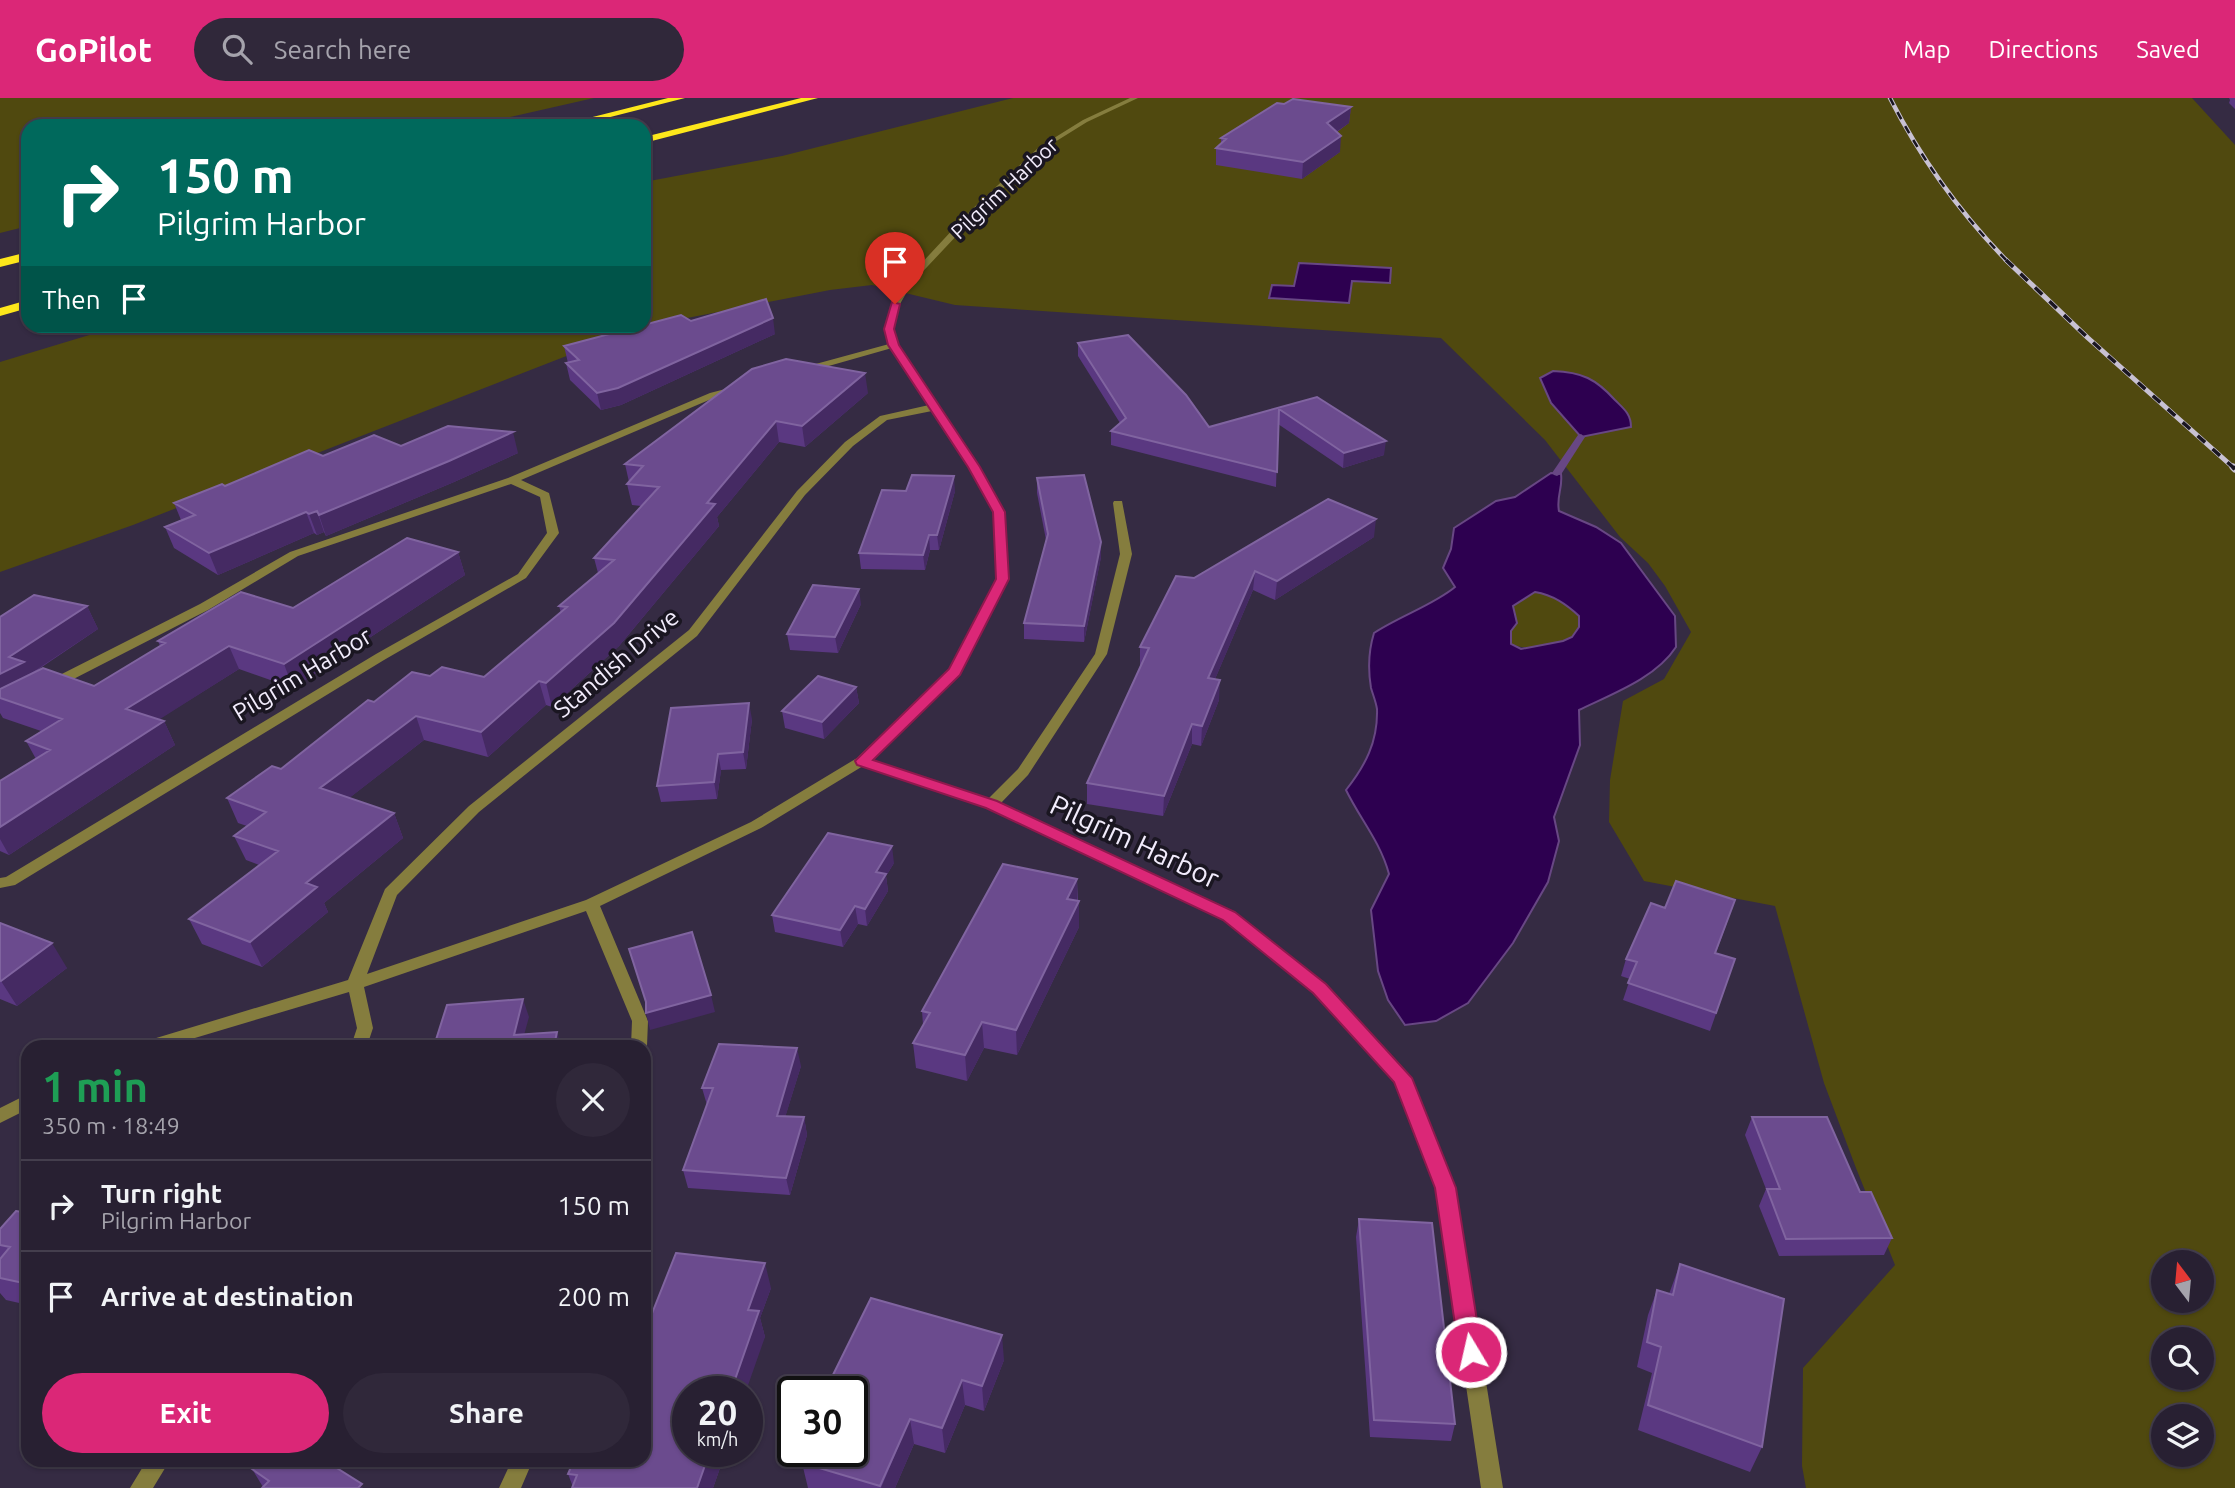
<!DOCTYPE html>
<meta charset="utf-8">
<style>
:root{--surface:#282032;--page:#30283a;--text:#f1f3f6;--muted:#a5a3ac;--line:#443e4d;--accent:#db2777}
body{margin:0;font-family:Ubuntu,sans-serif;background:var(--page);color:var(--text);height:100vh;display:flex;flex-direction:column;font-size:26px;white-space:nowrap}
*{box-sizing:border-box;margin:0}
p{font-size:23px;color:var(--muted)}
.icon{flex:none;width:38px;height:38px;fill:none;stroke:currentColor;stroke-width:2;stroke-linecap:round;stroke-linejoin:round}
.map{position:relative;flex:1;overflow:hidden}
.details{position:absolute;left:21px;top:942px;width:630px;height:427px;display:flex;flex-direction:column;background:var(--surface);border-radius:21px;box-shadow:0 2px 5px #0004,0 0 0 2px var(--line)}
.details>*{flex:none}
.guide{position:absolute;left:21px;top:21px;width:630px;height:214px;border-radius:21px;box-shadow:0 2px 5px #0004,0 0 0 2px var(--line);background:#00695c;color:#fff;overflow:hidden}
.needle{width:46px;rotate:344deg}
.buttons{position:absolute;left:2151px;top:1152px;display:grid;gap:14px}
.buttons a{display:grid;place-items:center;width:63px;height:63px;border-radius:50%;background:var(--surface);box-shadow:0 2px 5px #0004,0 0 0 2px var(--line);font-size:35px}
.speed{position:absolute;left:672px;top:1278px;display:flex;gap:14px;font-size:35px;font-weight:700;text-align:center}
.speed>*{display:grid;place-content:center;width:91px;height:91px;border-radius:50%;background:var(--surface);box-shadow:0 2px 5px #0004,0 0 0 2px var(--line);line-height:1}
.speed small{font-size:18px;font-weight:400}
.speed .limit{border:4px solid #111;border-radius:10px;background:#fff;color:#111}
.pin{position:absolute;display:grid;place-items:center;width:60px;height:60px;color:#fff;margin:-72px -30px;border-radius:50% 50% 50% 0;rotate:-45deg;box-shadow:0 0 7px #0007}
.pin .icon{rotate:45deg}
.me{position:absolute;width:77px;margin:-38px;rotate:351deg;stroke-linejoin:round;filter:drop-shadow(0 0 5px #0008)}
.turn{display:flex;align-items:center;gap:24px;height:147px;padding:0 21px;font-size:32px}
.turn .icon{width:91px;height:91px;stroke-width:2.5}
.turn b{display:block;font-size:49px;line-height:60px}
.then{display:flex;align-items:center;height:66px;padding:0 21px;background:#0003;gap:14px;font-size:26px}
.round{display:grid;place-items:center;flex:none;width:74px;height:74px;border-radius:37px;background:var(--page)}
.summary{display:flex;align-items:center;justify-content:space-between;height:119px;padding:0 21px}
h1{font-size:42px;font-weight:700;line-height:52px;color:#1e9e55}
.action{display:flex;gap:14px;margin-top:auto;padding:14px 21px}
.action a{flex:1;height:80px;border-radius:42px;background:var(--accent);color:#fff;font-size:28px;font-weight:700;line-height:80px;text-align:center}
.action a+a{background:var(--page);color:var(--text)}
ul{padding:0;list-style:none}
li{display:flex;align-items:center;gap:21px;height:91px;padding:0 21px;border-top:2px solid var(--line)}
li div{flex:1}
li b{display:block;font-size:26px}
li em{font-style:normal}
header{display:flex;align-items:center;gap:42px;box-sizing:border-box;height:98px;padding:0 35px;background:var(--accent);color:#fff}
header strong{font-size:33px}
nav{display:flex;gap:38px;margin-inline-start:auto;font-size:24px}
.search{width:490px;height:63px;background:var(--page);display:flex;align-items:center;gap:18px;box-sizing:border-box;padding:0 24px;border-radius:38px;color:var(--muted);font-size:26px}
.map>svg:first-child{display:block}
</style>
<header>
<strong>GoPilot</strong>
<div class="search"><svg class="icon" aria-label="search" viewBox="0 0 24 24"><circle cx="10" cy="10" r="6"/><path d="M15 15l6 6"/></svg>Search here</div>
<nav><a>Map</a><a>Directions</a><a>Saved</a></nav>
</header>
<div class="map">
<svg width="2235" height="1390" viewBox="0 0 2235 1390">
<rect width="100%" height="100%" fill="#352b43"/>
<path fill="#50490f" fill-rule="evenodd" d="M0,0h594l-123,28h-443v100l-28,7z
M1013,0h1179l43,47v1343h-429l-4,-22 1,-98 92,-103 -39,-97 -32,-85 -49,-177 -131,-25 -35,-59 1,-42 13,-79 41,-22 27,-47 -26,-46 -17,-23 -28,-26 -75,-97 -104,-102 -486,-33 -83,-20 -42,5 -189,37 -508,198 -133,47v-210l119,-36h525v-144l138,-26zM2163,1164h39v38h-39zM2163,1241h39v38h-39zM2163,1318h39v38h-39z
M1535,494c18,3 30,12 44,24 0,8 0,15 -7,21 -12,10 -47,14 -61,7v-13l6,-8 -4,-17z"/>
<path fill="#2d0050" stroke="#684784" stroke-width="2" fill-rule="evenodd" d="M1299,165l92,5 -1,15 -38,-2 -3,22 -80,-5 3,-13 22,1z
M1553,273c29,1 43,8 62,29 9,9 16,14 16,27l-50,10 -30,-34 -11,-25z
M1551,375l10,1c2,14 -5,23 -2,37l37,16 25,16 54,73 1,31c-20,31 -64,47 -97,63l1,35 -26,72 5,24 -11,41 -35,61 -45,60 -32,18 -31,4 -17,-25 -10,-29 -7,-61 18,-36c-9,-33 -29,-55 -43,-84 19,-24 32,-48 31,-81 -1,-7 -4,-14 -6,-21 -3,-18 -2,-39 3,-55 24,-16 61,-29 81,-46l-12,-19 8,-19 3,-21 42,-27 19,-4zM1535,494c18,3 31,12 44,24v11l-7,10 -9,4 -42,8 -10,-5v-13l6,-8 -4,-17z"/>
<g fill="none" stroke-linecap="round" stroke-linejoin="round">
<path fill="#684784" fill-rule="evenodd" d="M1581,336l4,3 -23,36 -5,3 -3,-1 -2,-2 26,-38z"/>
<path fill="#857d3e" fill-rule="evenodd" d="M1130,0h8l-51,24 -45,28 -66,65 -64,68 -12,21 -7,25 6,16 80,122 25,45 5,67 -50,95 -88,86 117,39 30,-30 77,-115 25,-100 -7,-51 1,-2h8l10,53 -25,100 -79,121 -28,29 234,108 92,73 82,88 47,115 48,300h-22l-44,-300 -42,-107 -81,-88 -90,-73 -238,-112 -123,-42 -102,62 -161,78 48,115 -1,25 -2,4 -1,-4h-13l1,-25 -46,-110 -222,76 9,41 -6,18h-16l6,-18 -8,-36 -181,54h-27l2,-4 205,-62 37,-91 84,-83 220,-176 108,-139 48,-49 35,-26 49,-11 -37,-57 -88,25 -5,-3 2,-2 88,-24 -4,-15 7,-25 12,-22 66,-71 68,-63 45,-28zM932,313l37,56 25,45 3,67 -47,90 -93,89 -106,64 -165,78 -219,74 30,-79 82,-83 218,-176 108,-141 48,-49 34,-26z
M737,288l5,3 -2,2 -24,6 -195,83 28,13 10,40 -33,45 -142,82 -369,225 -15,3v-10l6,-1 370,-223 142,-80 29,-41 -7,-36 -29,-13 -213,72 -90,54 -152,78h-10l-1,-3 1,-3 154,-78 90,-52 218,-74 202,-85z
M28,996v15l-28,14v-15z
M147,1362h23l-17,28h-23z
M512,1362h21l-12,28h-22z"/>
<path fill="#fde71b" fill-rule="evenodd" d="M668,0h17l-110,28h-18z
M801,0h17l-174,45v-6z
M28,154v8l-28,7v-8z
M28,202v8l-28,8v-8z"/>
<defs>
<path id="rail-far2" d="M1890,0c31,61 70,115 118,164"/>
<path id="rail-far1" d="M2006,162l82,78 147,131"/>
<path id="rail" d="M2233,369l2,2"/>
</defs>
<use href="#rail-far2" stroke="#c8c1d3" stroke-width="4.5"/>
<use href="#rail-far1" stroke="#c8c1d3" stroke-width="5"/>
<use href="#rail" stroke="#c8c1d3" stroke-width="7"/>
<use href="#rail-far2" stroke="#1a1621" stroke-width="2.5" stroke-dasharray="8" stroke-linecap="butt"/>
<use href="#rail-far1" stroke="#1a1621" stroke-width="3.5" stroke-dasharray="10" stroke-linecap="butt"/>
<use href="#rail" stroke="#1a1621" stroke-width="4.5" stroke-dasharray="13" stroke-linecap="butt"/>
</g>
<path fill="#5a3881" d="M2229,0h6v11l-6,-6 1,-3z
M1284,6l67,3 -2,16 -12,9 3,20 -38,27 -86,-14v-17l5,-4v-6z
M691,223l84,13 -154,71 -20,5 -31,-30 -4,-17h2l-4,-17z
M1078,245l131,84 108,-30 67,58 -41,13 -65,-44 -2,63 -165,-42v-14l9,-8 -42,-67z
M868,295l-63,54 -26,-5 -62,75 2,9 -100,120 -67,61 -6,-2 -58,52 -64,-17 -75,58 45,15 9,25 -79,65 4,9 -66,55 -60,-23 -13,-25 70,-54 -13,-5 -12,-24 13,-10 -9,-3 -11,-25 54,-29 149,-93 54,1 77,-64 -2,-7 39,-33 -4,-15 47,-52 -9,-1 -5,-21 2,-2 -4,-18z
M401,348l117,7 -64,29 -128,54 -2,-4 -7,3 -3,-2 -96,42 -44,-27 -9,-21 16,-7 -7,-17 51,-17 98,-30z
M1037,380l64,79 -17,85 -60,-3v-16l22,-83 -9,-47z
M955,393l-16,59h-9l-5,20 -64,-1 -2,-16z
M1374,439l-99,63 -22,-10 -38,89 4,21 -18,46 -9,-2 -29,72 -76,-12v-21l53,-116v-20l54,-69z
M458,454l7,23 -172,113 -54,-19 -80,50 5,2 11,24 -166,110 -9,-4v-70l36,-22 -10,-18 15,-10 -38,-13 -3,-5v-96l87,-11 11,23 -68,46 64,11 66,-40 -2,-5 135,-33z
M861,506l-23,49 -48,-3 -3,-16z
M856,589l3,16 -35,36 -39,-11 -3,-17z
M752,621l-6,50 -25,1 -4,29 -56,3 -4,-16z
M894,765l-8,13 2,15 -21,35 -9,-2 -15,23 -68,-15 -3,-17z
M1077,781l2,48 -62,128 -33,-7 -17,33 -51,-13 -3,-25 10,-18 -1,-14z
M1665,810l64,9 -13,36 19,6 -25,72 -87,-31 7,-21 -9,-3 5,-17z
M0,825l67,45 -50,38 -17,-7z
M801,968l-16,51h19l3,18 -17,60 -102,-7 -5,-18 24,-65 -5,-17z
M1752,1019l108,75 32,46 -8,17 -105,1 -20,-50 7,-17 -21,-54z
M28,1115v92l-22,-5 -6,-7v-64z
M1359,1121l96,205 -4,17 -81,-4 -14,-200z
M1680,1166l82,183 -12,25 -112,-42 14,-57 -15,-6 11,-52 9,-25 12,4z
M771,1190l-11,30 5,19 -77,114h38l-13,37 -140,-1 -5,-13 79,-148z
M1004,1262l-20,51 -19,-6 -20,48 -31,-9 -19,44h-87l-6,-25 50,-72z
M252,1371l112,19 -101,-1z"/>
<path fill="#452a63" d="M1351,9l-2,16 -23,16 1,-16z
M1341,38l-1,16 -38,27 1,-17z
M773,220l2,16 -154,71 -20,5 -4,-17z
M865,275l3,20 -63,54 -3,-21z
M776,323l3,21 -62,75 2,9 -100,120 -67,61 -6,-24 161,-180z
M513,334l5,21 -64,29 -128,54 -7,-21z
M1386,343l-2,14 -41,13 1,-15z
M954,378l1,15 -16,59 -2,-15z
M317,413l7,21 -7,3 -8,-21z
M306,414l8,21 -96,42 -9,-22z
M1376,421l-2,18 -99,63 2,-19z
M929,437l1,15 -5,20 -2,-15z
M1101,444v15l-17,85v-16z
M458,454l7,23 -172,113 -9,-24z
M1255,473l-2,19 -46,108 1,-20z
M859,491l2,15 -23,49 -3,-16z
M87,508l11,23 -68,45 -30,24v-24l9,-17z
M229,548l10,23 -101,64 -12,-24z
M1220,582l-1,20 -18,46 1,-20z
M539,583l7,24 -58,52 -7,-25z
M856,589l3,16 -35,36 -2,-17z
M749,605l3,16 -6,50 -3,-17z
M416,618l8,24 -94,73 -10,-25z
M164,623l11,24 -166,110 -9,-16v-12z
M1192,626v20l-29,72 1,-20z
M718,656l3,16 -4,29 -3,-17z
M394,715l9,25 -79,65 4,9 -66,55 -12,-25 56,-59z
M892,748l2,17 -8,13 2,15 -21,35 -2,-17 11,-37z
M1077,781v25l-10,-5z
M1079,803v26l-62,128 -1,-25z
M855,808l3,18 -15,23 -3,-17z
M52,845l15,25 -50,38 -16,-25z
M711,897l4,17 -65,18 -4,-17z
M523,901l6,18 -8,29 -7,-11z
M982,924l2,26 -17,33 -2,-26z
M557,934l4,14h-7z
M797,950l4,18 -21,68 -3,-18z
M804,1019l3,18 -17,60 -4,-17z
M765,1165l6,25 -11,30 5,19 -19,54h-15l17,-81z
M1002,1237l2,25 -20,51 -2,-25z
M962,1282l3,25 -20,48 -3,-25z
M910,1321l4,25 -19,44h-14z
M710,1353h16l-13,37h-16z"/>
<path fill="#6b4b8e" stroke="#8064a0" stroke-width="2" d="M1293,1l58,8 -24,16 14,13 -38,26 -87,-14 10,-9 -5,-1 56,-35 7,1z
M766,201l7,19 -155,70 -21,5 -31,-30 13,-3 -15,-14 117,-31 10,6z
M1128,237l58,60 23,32 108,-30 69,44 -42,12 -65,-44 -2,63 -166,-41 15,-13 -48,-75z
M786,261l79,14 -63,53 -26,-5 -69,82 8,1 -101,119 -68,60 -7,-2 -58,51 -65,-16 -96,72 74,25 -88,70 11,4 -67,55 -61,-23 89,-68 -44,-15 32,-24 -39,-14 45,-32 9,3 87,-69 6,2 38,-30 18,4 12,-9 42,10 83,-70 -8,-1 55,-46 -20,-2 65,-71 -32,-3 16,-18 -18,-2 127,-95z
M448,328l65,6 -64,29 -130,54 -2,-4 -8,3 -3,-2 -97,41 -44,-26 30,-12 -21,-12 48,-19 3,2 84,-36 14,6 51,-21 27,11z
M912,377l42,1 -17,59h-8l-6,20 -64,-2 23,-63 24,1z
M1084,377l17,67 -17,84 -60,-3 24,-89 -11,-56z
M1328,401l48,20 -99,62 -22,-10 -47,107 12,2 -18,46 -10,-2 -28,72 -77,-13 62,-135 -9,-1 36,-71 18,2z
M407,440l51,14 -174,112 -55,-18 -103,63 38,12 -164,106v-46l50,-31 -24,-9 36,-22 -62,-21v-9l43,-21 51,18 71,-43 -7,-2 83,-49 52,16z
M813,487l46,4 -24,48 -48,-3z
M34,497l53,11 -78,51 15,5 -24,12v-57z
M818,578l38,11 -34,35 -40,-11z
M749,605l-6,49 -25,2 -4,28 -57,4 14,-78z
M828,735l64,13 -16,26 10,2 -21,35 -10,-3 -15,24 -68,-15z
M1003,766l74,15 -10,20 12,2 -63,129 -34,-8 -17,33 -52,-12 17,-30 -8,-2z
M1676,783l59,19 -20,53 20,6 -19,54 -88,-30 9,-21 -11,-3 25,-56 14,5z
M0,825l52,20 -51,38 -1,-1z
M692,834l19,63 -65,18v-11l-17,-53z
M523,901l-9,36 43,-3 -3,14h-120l13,-41z
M719,946l78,4 -20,68 27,1 -18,61 -103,-8 30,-82h-11z
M1752,1019h75l33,75h11l21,46 -106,1 -19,-50h13z
M16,1113l12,2v71l-28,-6v-19l10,-12 -10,-2v-16z
M1359,1121l73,4 23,201 -81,-4z
M676,1155l89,10 -17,47 11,1 -28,80h-43v60h22l-13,37h-125l5,-13 -9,-1 6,-14h70v-134h3z
M1680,1166l104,35 -22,148 -114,-42 13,-58 -14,-5 10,-52 16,5z
M871,1200l131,37 -20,51 -20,-6 -20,48 -32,-9 -30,67 -78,-23 6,-12h44v-60h-27z
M262,1362h62l38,24 -4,4h-96l7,-7 -17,-12z"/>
<path fill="#db2777" stroke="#8e194d" stroke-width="2" d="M892,204l8,2 -6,25 5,16 81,122 25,45 4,67 -49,96 -87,85 124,41 238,111 91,72 86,94 44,110 26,164 -3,7 -8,3 -8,-3 -4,-7 -24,-164 -41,-106 -81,-89 -90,-73 -237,-112 -129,-43 -2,-4 94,-92 47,-90 -3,-67 -25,-45 -80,-122 -4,-16z"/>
<g text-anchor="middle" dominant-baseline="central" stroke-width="7" stroke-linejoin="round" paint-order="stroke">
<g font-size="21" fill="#f2ecfc" stroke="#1a1621">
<text transform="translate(1004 90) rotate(-43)">Pilgrim Harbor</text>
</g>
<g font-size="24" fill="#f2ecfc" stroke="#1a1621">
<text transform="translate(616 565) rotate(-40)">Standish Drive</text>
<text transform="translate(302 576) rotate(-31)">Pilgrim Harbor</text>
</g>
<g font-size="28" fill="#f2ecfc" stroke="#1a1621">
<text transform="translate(1135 743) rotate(25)">Pilgrim Harbor</text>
</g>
</g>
</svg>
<div class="buttons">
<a><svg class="needle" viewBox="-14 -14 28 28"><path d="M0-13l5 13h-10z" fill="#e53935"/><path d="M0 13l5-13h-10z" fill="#a5a3ac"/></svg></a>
<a><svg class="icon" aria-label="search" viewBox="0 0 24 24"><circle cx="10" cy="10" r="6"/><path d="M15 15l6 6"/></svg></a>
<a><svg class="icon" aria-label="layers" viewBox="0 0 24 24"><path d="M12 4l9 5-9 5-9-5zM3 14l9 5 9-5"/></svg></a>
</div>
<div class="speed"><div>20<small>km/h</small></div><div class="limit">30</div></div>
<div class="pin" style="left:895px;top:206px;background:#d93025"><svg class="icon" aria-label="arrive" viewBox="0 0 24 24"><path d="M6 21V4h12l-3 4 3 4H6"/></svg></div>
<svg class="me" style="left:1471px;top:1254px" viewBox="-20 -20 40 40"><circle r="17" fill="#db2777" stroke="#fff" stroke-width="3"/><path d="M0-11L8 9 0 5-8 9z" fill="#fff"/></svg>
<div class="guide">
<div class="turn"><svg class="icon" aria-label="right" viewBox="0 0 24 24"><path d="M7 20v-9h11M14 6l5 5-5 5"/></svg><div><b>150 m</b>Pilgrim Harbor</div></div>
<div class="then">Then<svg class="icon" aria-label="arrive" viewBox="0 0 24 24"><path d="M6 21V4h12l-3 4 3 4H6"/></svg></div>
</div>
<section class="details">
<div class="summary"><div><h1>1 min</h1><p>350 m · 18:49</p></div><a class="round"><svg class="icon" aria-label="close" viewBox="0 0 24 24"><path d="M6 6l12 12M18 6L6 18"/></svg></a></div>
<ul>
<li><svg class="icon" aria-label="right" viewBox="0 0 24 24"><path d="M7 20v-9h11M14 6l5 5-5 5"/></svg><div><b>Turn right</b><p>Pilgrim Harbor</p></div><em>150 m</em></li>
<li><svg class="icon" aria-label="arrive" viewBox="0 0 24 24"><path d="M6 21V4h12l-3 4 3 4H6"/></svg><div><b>Arrive at destination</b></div><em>200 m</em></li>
</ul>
<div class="action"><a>Exit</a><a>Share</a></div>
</section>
</div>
